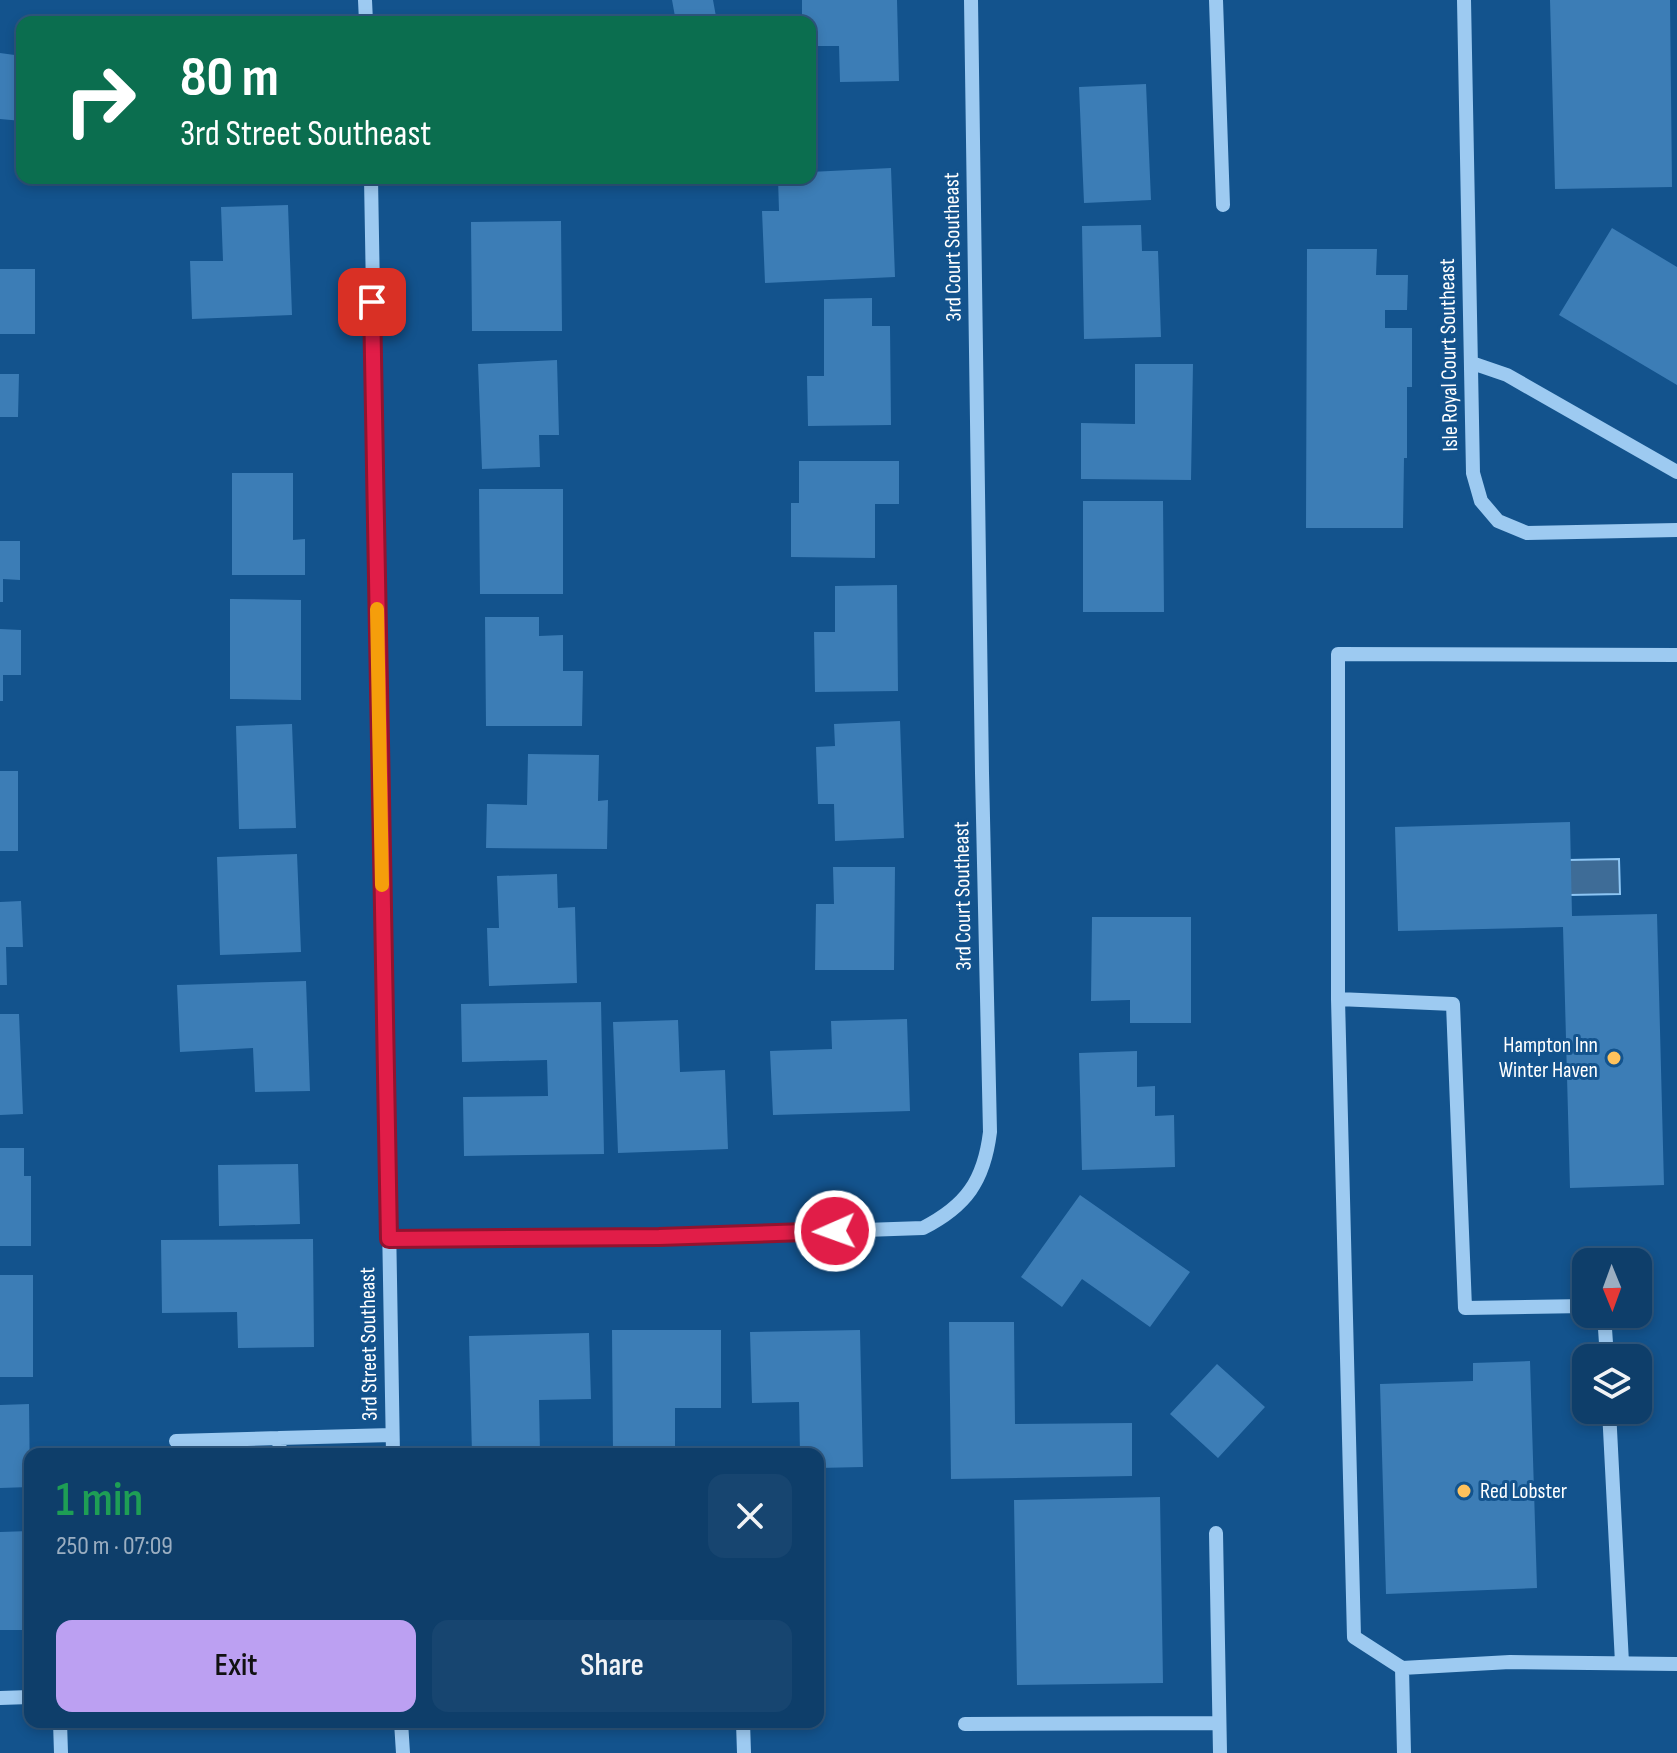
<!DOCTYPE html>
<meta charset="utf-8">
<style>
:root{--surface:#0e3e6a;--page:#174570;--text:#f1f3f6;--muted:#9baec1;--line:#2e577e;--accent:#bca0f2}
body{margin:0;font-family:"Sofia Sans Condensed",sans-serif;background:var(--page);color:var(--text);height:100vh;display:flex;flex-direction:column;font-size:30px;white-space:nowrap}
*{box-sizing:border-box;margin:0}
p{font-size:26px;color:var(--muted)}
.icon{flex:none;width:44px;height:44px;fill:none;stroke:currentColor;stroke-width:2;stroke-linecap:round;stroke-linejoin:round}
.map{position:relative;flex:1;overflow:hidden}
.panel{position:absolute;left:24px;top:1448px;width:800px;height:280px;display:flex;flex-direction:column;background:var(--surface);border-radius:16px;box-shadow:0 4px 12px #0003,0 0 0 2px var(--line)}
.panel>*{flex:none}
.top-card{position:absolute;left:16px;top:16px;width:800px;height:168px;border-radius:16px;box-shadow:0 4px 12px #0003,0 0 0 2px var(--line);background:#0b6e4f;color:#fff;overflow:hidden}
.needle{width:52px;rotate:179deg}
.buttons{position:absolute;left:1572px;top:1248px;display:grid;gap:16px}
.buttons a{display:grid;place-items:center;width:80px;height:80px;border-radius:16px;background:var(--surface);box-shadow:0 4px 12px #0003,0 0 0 2px var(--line);font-size:40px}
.pin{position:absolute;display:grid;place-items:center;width:68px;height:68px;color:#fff;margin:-34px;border-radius:16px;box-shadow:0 4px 12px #0006}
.me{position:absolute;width:88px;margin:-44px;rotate:268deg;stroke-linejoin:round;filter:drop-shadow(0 0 6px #0008)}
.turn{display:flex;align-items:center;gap:28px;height:168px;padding:0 32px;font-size:36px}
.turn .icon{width:104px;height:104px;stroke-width:2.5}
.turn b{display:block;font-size:56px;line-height:68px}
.round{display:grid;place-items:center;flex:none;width:84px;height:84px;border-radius:16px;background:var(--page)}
.headline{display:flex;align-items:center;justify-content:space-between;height:136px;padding:0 32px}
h1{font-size:48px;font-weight:600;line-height:60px;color:#1e9e55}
.primary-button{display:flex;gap:16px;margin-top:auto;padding:16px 32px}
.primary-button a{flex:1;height:92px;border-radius:16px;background:var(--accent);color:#111;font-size:32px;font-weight:600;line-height:92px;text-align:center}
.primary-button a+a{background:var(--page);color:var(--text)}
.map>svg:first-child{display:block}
</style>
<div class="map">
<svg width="1677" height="1753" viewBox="0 0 1677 1753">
<rect width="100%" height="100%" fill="#13538d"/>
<path fill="#3e6c97" stroke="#8ec6f4" stroke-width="2" d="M1619,859l1,35 -51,1 -1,-35z"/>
<path fill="#3c7db6" d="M672,0h41l4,22h-41z
M802,0h95l2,81 -59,1 -1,-36h-29v-24h-8z
M1550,0h120l2,187 -117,2z
M0,53l22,3v65l-22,-2z
M1146,84l5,116 -67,3 -5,-116z
M891,168l4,109 -130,6 -3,-72h17l-1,-33h32v-6z
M288,205l4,110 -100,4 -2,-58h33l-2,-54z
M561,221l1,110h-90l-1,-109z
M1141,225l1,26h16l3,86 -77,2 -2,-113z
M1612,228l65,39v118l-118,-70z
M1307,249h70l-1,26h32l-1,35h-22v18h27v59h-5v71h-3l-1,70h-97z
M0,269h35v65h-35z
M872,298v28h18l1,99 -83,1 -1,-50h17v-77z
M557,360l2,75h-20l1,32 -58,2 -4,-105z
M1135,364h58l-2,116 -110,-1v-56l54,1z
M0,374h19l-1,43h-18z
M799,461h100v43h-24v54l-84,-1v-54h8z
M232,473h61v67l12,-1v36h-73z
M479,489h84v105h-83z
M1083,501h80l1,111h-81z
M0,541h20v39l-17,-1v23h-3z
M897,585l1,106 -83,1 -1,-60h21v-46z
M230,599l71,1v100l-71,-1z
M485,617h54v19l24,-1v36h20l-1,55h-96z
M0,629l21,1v45h-18v26h-3z
M900,721l4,117 -69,3 -1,-37h-16l-2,-57 19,-1 -1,-22z
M292,724l4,104 -57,1 -3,-103z
M528,754l71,1 -1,46 10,-1 -1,49 -121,-1 1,-44 40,1z
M0,771h18v80h-18z
M1570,822l2,94 85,-2 7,271 -94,3 -7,-261 -165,4 -3,-104z
M297,854l4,98 -81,3 -3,-98z
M833,867h62l-1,103h-79l1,-66h18z
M557,874l1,34 17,-1 2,76 -88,3 -2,-58h12l-2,-52z
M21,901l2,46h-17l1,38h-7v-83z
M1092,917h99v106h-61v-23l-39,1z
M306,981l4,110 -55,1 -2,-44 -73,4 -3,-67z
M601,1002l3,152 -140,2 -1,-59 85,-1 -1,-36 -85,2 -1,-58z
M0,1014h19l4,100 -23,1z
M907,1019l3,92 -137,4 -3,-64 62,-2 -1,-28z
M678,1020l2,52 45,-2 3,79 -110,4 -5,-131z
M1137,1051v36l18,-1v30l19,-1 1,52 -93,3 -3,-117z
M0,1148h24v28h7v70h-31z
M298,1164l2,60 -81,2 -1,-61z
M1080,1195l110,77 -40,55 -68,-48 -20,28 -41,-30z
M313,1239l1,108 -76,1 -1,-36 -75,1 -1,-73z
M0,1275h33v102h-33z
M949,1322h65l1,102 117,-1v53l-181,3z
M612,1330h109v78h-46v46h-62z
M860,1330l3,137 -45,1v-14h-18l-1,-52 -47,1 -2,-71z
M589,1333l2,66 -52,1 1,54h-68l-3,-118z
M1530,1361l7,227 -151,6 -6,-210 93,-3v-18z
M1217,1364l48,43 -47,51 -48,-44z
M29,1404l1,83 -30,1v-83z
M1160,1497l3,186 -146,2 -3,-185z
M30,1531v99h-30v-98z"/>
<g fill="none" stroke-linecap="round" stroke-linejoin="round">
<path stroke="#9dcaf1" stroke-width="14" d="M365,0l1,22
M1216,0l7,205
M1464,0l9,473 8,28 17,20 29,12 150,-3
M371,178l22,1276
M1472,363l35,12 170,97
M1338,999v-345l339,1
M389,1239l270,-2 264,-9c43,-22 61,-47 67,-96l-8,-359 -11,-773
M1604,1314l3,44
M1609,1410l13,253
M176,1441l103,-3
M280,1454l-1,-16 113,-3
M1216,1533l4,220
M1402,1668l-48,-31 -16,-638 115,5 12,304 121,-2
M0,1698l30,-1
M60,1722l1,31
M401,1722l2,31
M743,1722l1,31
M965,1724l254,-1
M1404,1753l-2,-85 108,-6 167,2"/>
</g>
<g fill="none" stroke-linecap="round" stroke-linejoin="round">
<defs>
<path id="route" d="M372,302l17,937 270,-2 176,-6"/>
</defs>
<use href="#route" stroke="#92132f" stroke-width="20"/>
<use href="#route" stroke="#e11d48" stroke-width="14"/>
<path stroke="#f59e0b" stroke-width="14" d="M377,609l5,276"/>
</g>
<g fill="#ffc25c" stroke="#13538d" stroke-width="3">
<circle cx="1614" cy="1058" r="8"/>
<circle cx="1464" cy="1491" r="8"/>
</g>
<g text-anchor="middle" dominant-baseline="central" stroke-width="6" stroke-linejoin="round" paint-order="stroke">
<g font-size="22" fill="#fff" stroke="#13538d">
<text transform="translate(953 247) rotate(-91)">3rd Court Southeast</text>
<text transform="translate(1449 355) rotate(-91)">Isle Royal Court Southeast</text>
<text transform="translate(963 896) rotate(-91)">3rd Court Southeast</text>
<text transform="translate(369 1344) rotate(-91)">3rd Street Southeast</text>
</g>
<g font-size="22" fill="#fff" stroke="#13538d" text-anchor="end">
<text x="1598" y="1045">Hampton Inn<tspan x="1598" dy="25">Winter Haven</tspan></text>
<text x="1480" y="1491" text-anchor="start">Red Lobster</text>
</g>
</g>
</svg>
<div class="buttons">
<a><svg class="needle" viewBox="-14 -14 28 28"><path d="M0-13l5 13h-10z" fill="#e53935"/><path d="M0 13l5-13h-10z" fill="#9baec1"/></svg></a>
<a><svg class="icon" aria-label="layers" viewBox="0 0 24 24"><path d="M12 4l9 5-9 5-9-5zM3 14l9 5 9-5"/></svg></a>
</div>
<div class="pin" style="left:372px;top:302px;background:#d93025"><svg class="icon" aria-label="arrive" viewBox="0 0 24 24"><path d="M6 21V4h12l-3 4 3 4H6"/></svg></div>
<svg class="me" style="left:835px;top:1231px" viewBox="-20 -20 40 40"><circle r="17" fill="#e11d48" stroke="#fff" stroke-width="3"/><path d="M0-11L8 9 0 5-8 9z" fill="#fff"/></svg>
<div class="top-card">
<div class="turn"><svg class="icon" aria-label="right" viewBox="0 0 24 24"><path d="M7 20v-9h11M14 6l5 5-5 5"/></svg><div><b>80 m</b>3rd Street Southeast</div></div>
</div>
<section class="panel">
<div class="headline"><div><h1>1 min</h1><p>250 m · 07:09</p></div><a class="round"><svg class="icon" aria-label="close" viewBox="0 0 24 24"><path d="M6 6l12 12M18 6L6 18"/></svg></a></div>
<div class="primary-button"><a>Exit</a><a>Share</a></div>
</section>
</div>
